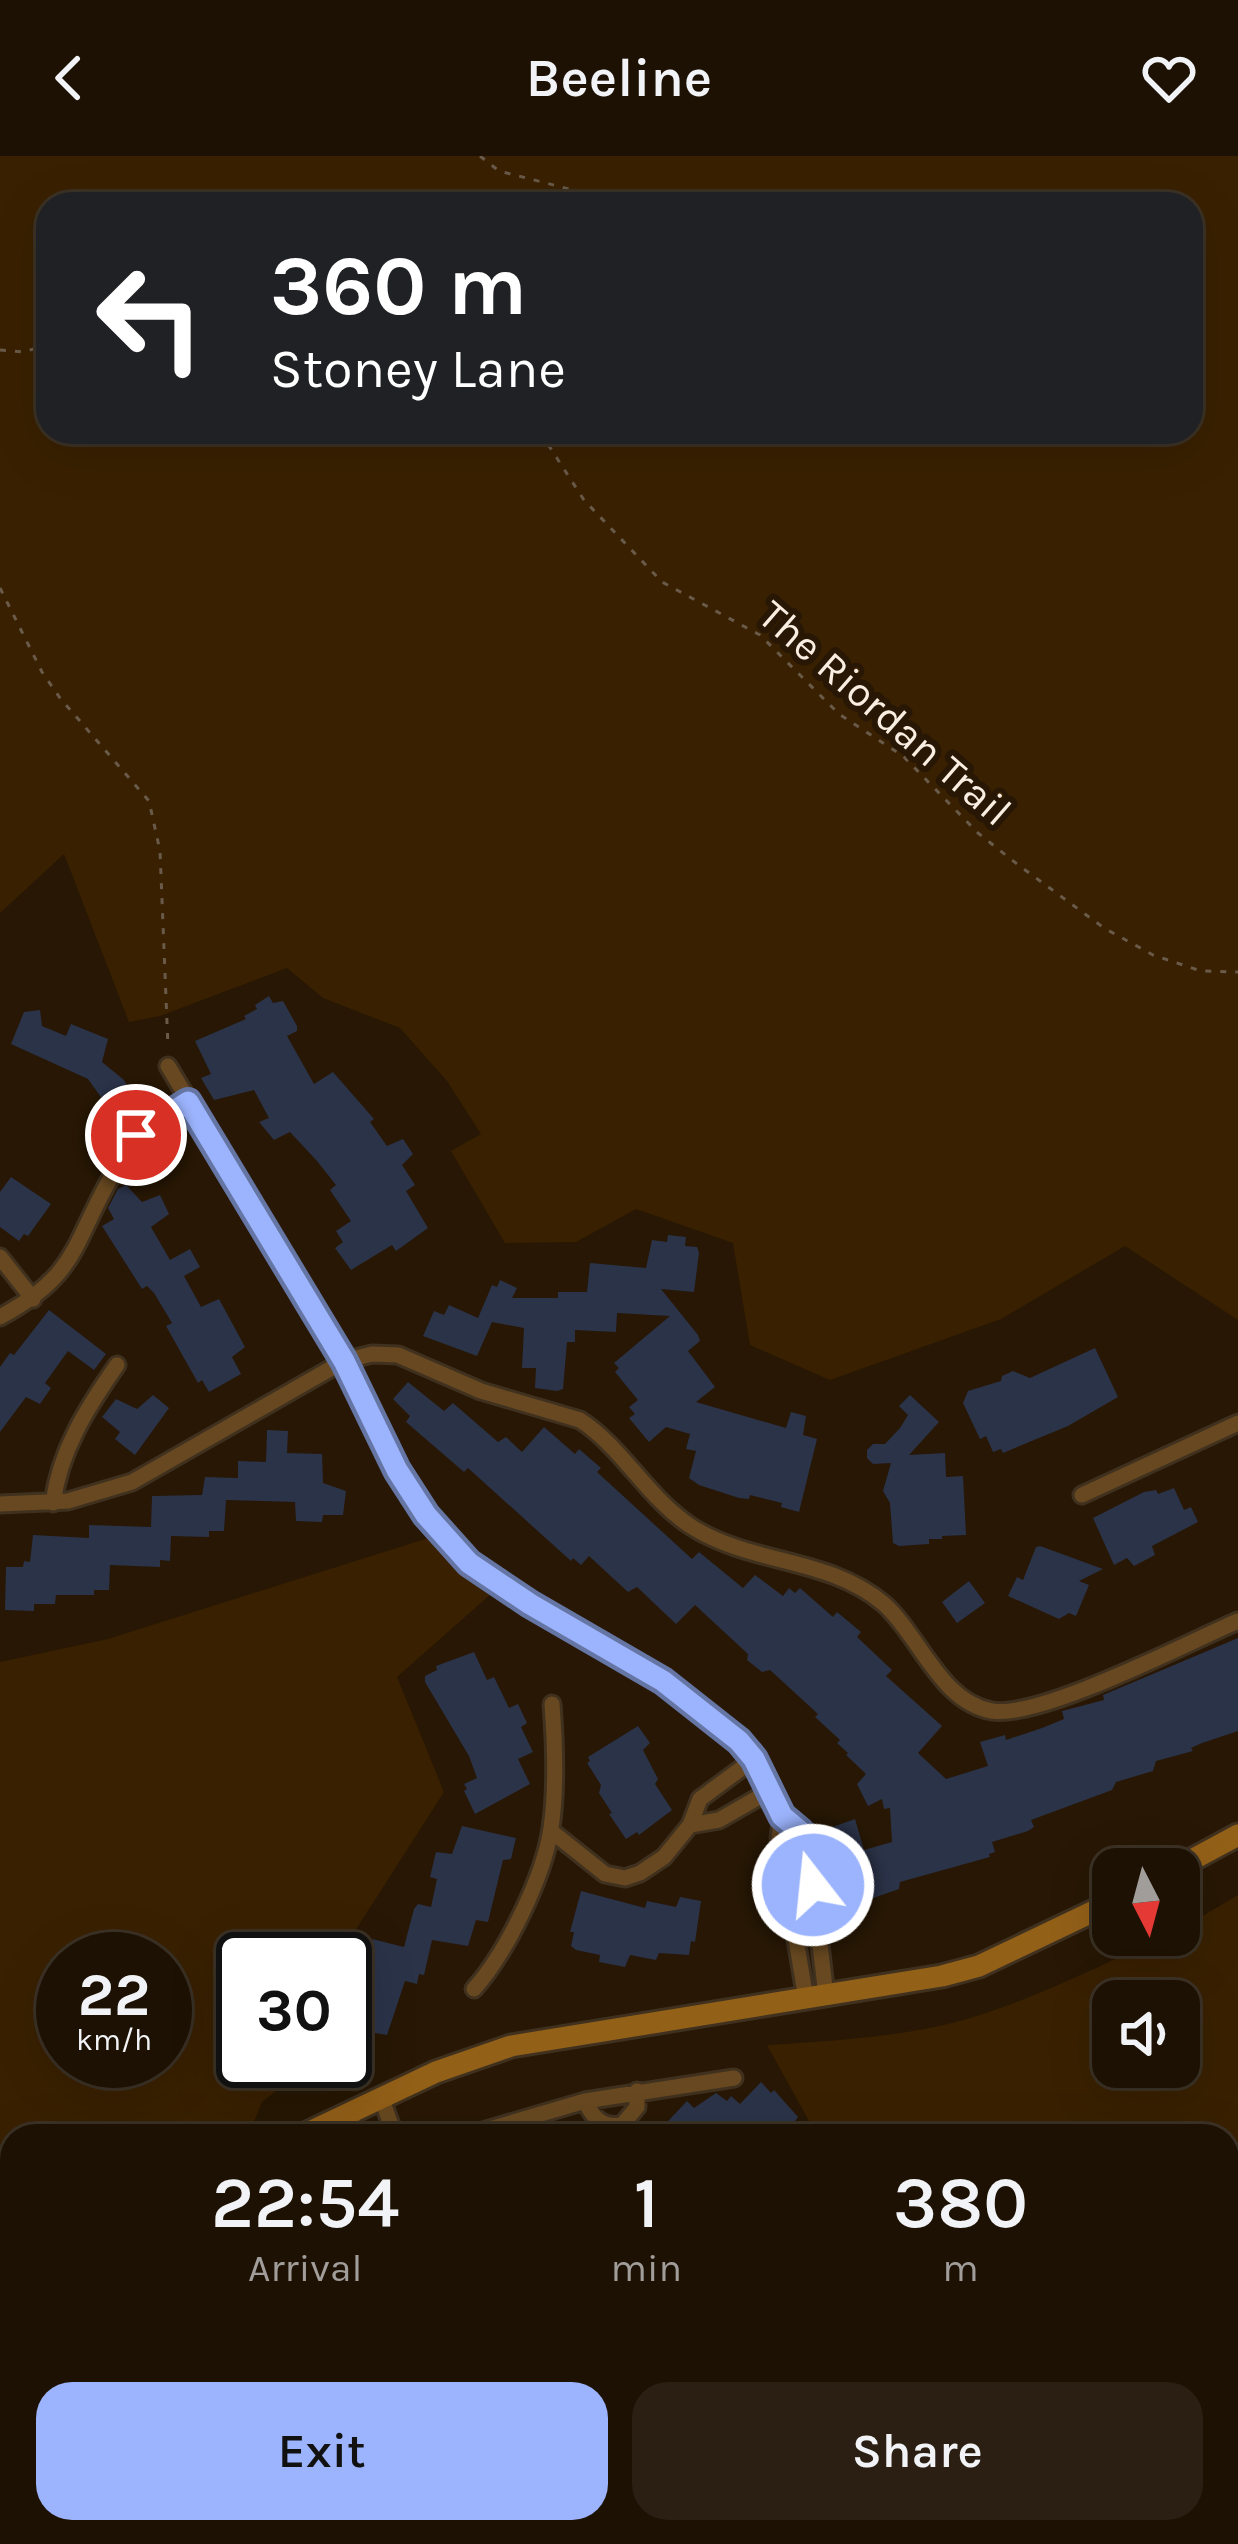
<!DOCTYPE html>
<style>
:root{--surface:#1d1103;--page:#2a1f12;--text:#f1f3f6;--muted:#a09d9a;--line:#3b3125;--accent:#9cb4fd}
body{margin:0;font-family:Karla,sans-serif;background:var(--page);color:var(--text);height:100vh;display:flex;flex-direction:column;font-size:45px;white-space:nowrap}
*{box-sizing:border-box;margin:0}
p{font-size:39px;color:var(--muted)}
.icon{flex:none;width:66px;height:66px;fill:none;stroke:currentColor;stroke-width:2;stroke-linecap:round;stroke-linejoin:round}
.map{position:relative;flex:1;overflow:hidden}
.panel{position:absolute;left:0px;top:1968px;width:1239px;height:420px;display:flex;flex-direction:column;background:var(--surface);border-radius:36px 36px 0 0;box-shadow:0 12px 48px #0002,0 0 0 3px var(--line)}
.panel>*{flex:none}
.guide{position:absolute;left:36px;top:36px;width:1167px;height:252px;border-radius:36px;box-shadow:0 12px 48px #0002,0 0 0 3px var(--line);background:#202124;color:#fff;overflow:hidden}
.needle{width:78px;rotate:174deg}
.tools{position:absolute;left:1092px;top:1692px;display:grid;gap:24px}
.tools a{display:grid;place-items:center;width:108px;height:108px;border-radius:24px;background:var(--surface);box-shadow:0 12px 48px #0002,0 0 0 3px var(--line);font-size:60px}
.speed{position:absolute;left:36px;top:1776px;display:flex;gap:24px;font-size:60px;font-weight:700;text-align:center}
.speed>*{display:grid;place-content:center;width:156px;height:156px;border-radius:50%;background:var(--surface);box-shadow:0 12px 48px #0002,0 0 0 3px var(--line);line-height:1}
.speed small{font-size:30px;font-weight:400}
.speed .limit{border:6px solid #111;border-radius:18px;background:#fff;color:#111}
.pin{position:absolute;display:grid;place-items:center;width:102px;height:102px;color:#fff;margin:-51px;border:6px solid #fff;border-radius:50%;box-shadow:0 3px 12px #0007}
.me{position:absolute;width:132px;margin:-66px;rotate:344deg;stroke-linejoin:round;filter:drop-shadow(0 0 9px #0008)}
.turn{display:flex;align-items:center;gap:42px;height:252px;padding:0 36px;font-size:54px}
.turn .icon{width:156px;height:156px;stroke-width:2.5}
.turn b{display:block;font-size:84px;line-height:102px}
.eta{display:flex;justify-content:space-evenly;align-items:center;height:204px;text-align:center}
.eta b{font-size:72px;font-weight:600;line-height:84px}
.cta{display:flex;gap:24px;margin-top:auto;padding:24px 36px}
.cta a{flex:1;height:138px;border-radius:36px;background:var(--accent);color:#111;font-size:48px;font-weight:600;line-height:138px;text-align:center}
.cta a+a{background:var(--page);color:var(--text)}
header{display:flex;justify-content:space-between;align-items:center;height:156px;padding:0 36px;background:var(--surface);font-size:54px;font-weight:600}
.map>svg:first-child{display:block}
</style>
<header><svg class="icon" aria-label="back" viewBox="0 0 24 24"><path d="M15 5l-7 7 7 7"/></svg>Beeline<svg class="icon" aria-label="heart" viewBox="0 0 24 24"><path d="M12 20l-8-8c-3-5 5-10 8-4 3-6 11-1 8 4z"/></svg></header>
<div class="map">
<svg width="1238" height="2388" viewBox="0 0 1238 2388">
<rect width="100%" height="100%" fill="#271704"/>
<path fill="#392000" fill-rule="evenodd" d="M0,0h1238v1164l-113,-74 -124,73 -171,61 -80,-35 -17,-102 -97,-34 -60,33 -71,1 -54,-92 30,-17 -34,-53 -47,-53 -77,-30 -36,-30 -127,48 -31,6 -65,-168 -64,59zM48,48h1143v228h-1143z
M441,1378l59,52 -103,91 47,115 -107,167h-94v102h63l-1,7 -43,34 -14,34h-236v76l-12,3v-553l108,-23zM63,1803h102v102h-102z
M1238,1739v649h-789l10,-12h768v-396h-420l7,-6 -47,-85c62,-4 124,-7 185,-22 74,-19 146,-57 216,-88h11v-5zM1113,1845h66v66h-66z
M12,2255v121h441l-8,12h-445v-124z"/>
<path fill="#2b3349" d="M269,840l4,7 10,-2 14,25v5l-10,5 27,48 19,-12 41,47 -4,3 17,24 16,-7 10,15 -11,11 13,20 -9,6 22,37 -32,23 -4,-6 -41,25 -16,-22 8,-6 -7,-11 15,-10 -21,-31 6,-5 -19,-24 -27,-29 -16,8 -15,-18 10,-4 -15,-28 -40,10 -13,-22 10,-4 -16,-33 51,-22 -2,-3 13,-7 -2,-4z
M40,854l2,16 24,10 5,-12 37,15 -6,23 22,18 11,19 -18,14 -5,-8 -4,2 -20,-28 -77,-35 13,-32z
M11,1021l40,27 -23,32 -4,-2 -5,7 -19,-14v-35z
M126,1029l16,17 18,-7 9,19 -18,13 19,33 20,-11 10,18 -16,9 17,31 18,-8 26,48 -13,10 9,17 -32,18 -7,-12 -4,3 -32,-57 6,-3 -18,-30 -7,-7 -5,3 -40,-63 12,-7 -6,-11 10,-19z
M668,1079l18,2 -1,9 12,1 2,6 -5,39 -33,-3 37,46 2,6 -12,10 27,36 -19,15 90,26 5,-16 15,4 -3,19 14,4 -18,73 -18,-5 1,-4 -32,-8 -1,4 -10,-1 -40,-13 -10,-7 7,-27 -10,-2 4,-15 -24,-7 -17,15 -20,-24 6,-4 -6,-7 9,-7 -23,-28 4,-4 -5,-5 56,-47 -53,-3 -1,19 -41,-2v12h-8l-4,47 -6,2 -22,-3 1,-20h-14l2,-40 -32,-6 -15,34 -54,-20 11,-25 10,4 5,-10 29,13 14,-33 5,2 3,-7 17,8 -5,10h46v-6h29l3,-29 56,5 6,-28 15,2z
M49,1154l57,44 -12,16 -26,-19 -23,32 6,5 -11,16 -14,-7 -26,35v-65l10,-14 4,2z
M1095,1192l23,49 -50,29 -65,27 -2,-4 -8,3 -7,-16 -6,3 -17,-36 5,-12 33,-10 1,-5 11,-5 17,7z
M408,1226l36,29 9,-8 45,39 8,-5 16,15 22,-25 31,27 4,-5 22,19 -4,4 95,87 7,-7 44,36 12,-13 28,21 6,-8 6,5 5,-5 33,29 4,-5 24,20 -4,5 35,33 -6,6 56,50 -24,27 28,26 42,-13 -8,-24 25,-7 1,5 36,-12 22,-9 -2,-8 42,-11 -1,-5 135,-57v93l-36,12 -11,5 2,3 -37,10 -3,10 -37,11 -4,8 -81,30 3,7 -6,4 -36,11 3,10 -6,2 1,3 -90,25 -1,7 -43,15 -26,-76 25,-9 9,31 28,-8 -2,-34 -6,1 -2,-10 -14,7 -11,-22 9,-10 -20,-19 2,-2 -11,-10 3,-3 -25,-23 3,-3 -48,-44 -8,2 -15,-12 1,-6 -53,-49 -19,19 -39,-37 -9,5 -39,-36 -8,9 -8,-7 -2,3 -103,-93 -4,4 -58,-50 4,-6 -17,-17z
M153,1239l16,13 -34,47 -20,-16 5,-7 -18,-15 14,-18 21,10z
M910,1239l29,27 -30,33 36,-2 1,24 17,-1 3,59 -24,1v3h-13v5l-30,2 -6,-3 -3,-40 -7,-12 8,-28 -18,1 -6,-6v-8l6,-6h12l15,-16 8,-13 -9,-9z
M267,1274l21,1 -1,22 35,1 1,29 23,8 -3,24h-20l-1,7 -26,-1 -1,-19 -69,-2 -2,31h-15v6l-38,-1 -1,25 -10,-1v7l-50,-2 -1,25h-15v5h-38l-1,9h-21v7l-29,-1 1,-43h17l1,-6 6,1 3,-27 56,3v-13l62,2 1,-31 50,-1 3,-18 33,1v-17l28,1z
M1174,1332l10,22 7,-3 7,15 -46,24 3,9 -21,11 -7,-8 -13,7 -21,-47 51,-26 12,-2 2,4z
M1040,1390l63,23 -24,12 10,4 -13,31 -7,-3 -10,6 -51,-23 9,-19 6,3 13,-33z
M969,1425l16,22 -28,20 -15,-21z
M474,1496l13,28 7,-3 15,31 9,-4 9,19 -6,4 12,25 -15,7 12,25 -55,30 -11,-23 3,-2 -3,-5 13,-6 -8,-22 -44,-74v-6l12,-6 -1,-4z
M638,1570l12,17 -7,7 15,29 -3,5 17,26 -33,25 -2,-3 -11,7 -17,-25 3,-1 -13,-20 2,-8 -14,-22 3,-2 -2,-4z
M462,1670l54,12 -5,21 -8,1 -15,62 -12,-2 -8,26 -36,-6 -8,35 -5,-1 -2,10 -12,-3 -18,54 -42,-7 5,-58 4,-4 8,2 6,-26 4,-3 32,8 10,-38 4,-5 13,3 6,-28 -7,-2 6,-25 16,2z
M581,1735l64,17 2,-7 29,6 4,-10 21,4 -6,41 -4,-1 -2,14 -30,-2 -3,7 -26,-5 -5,12 -26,-5 1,-7 -24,-5 -5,-4 3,-14h-4z
M761,1926l10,11 3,-3 24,27 -14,19h-12l-10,-10 -10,10h-98l33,-35 7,7 22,-15 11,8 4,-5 9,8z"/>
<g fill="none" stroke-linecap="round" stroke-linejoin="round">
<defs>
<path id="street" d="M168,910l176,295 67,135 30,38 28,29 31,23 163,95 54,40 37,38 28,57 19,16 12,53 13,111
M0,1101l33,42
M0,1161c80,-43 72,-74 114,-145 7,-12 14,-30 25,-39 14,-12 33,-21 49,-31
M1082,1339l156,-72
M53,1347c7,-53 34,-95 64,-138
M0,1348l68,-3 64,-19 212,-121 28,-7 26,1 83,36 99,29c43,28 68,79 112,107 60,38 137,30 192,77 36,32 56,98 108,107 48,8 195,-68 246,-90
M782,1660l-3,22 27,161
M690,1669l29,-5 52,-30
M551,1675l54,43 20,4 15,-5 24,-16 26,-32 10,-26 54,-40
M474,1833c32,-36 70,-112 77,-161 6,-40 4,-84 1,-124
M381,1941l14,39
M585,1945c8,17 17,27 37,24l15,-18v-16
M349,1957l9,23
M466,1980l119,-35 149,-23"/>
<path id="secondary" d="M1175,1713l63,-34
M301,1980l135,-64 75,-26 431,-70 37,-10 134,-64
M0,2059l12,-3
M0,2092l12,-3"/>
</defs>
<use href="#street" stroke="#40311f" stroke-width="21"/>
<use href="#secondary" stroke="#40311f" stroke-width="27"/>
<path stroke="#695a49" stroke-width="3" stroke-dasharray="6 9" stroke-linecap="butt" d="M480,0l19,15 74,19 7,14
M0,194l23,2 25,-7
M540,276l44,68 78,82 98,53 79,79 64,42 75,77 39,31 87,64 49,27 48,16 37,1
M658,276l35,5 9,-5
M0,432l42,84 18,26 89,103 11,50 8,196
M1227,1986l11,-1
M707,2388l9,-12"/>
<use href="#street" stroke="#674820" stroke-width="15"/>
<use href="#secondary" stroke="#936018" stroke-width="21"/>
</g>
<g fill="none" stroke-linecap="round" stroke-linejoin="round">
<defs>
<path id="route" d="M136,979l52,-33 156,259 53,109 29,45 43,48 61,41 133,77 76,60 15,18 28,57 19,16 12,53"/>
</defs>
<use href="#route" stroke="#6575a4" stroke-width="30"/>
<use href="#route" stroke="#9cb4fd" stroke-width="21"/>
</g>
<g text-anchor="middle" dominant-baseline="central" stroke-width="12" stroke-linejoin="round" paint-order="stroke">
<g font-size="42" fill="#f9eee1" stroke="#271704">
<text transform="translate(885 557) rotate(41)">The Riordan Trail</text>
</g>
</g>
</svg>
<div class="tools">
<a><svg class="needle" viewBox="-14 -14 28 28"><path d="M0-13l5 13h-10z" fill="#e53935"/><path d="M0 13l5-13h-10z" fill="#a09d9a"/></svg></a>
<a><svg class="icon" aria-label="sound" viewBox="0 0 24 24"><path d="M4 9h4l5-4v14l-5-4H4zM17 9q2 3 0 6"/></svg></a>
</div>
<div class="speed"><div>22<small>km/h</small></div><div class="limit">30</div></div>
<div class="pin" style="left:136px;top:979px;background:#d93025"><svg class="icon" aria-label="arrive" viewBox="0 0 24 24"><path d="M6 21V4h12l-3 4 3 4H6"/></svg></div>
<svg class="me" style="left:813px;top:1729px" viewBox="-20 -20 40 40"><circle r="17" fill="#9cb4fd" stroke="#fff" stroke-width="3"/><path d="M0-11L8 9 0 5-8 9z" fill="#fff"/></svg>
<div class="guide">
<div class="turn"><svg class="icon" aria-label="left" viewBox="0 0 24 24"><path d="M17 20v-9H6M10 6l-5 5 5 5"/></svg><div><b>360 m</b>Stoney Lane</div></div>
</div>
<section class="panel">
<div class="eta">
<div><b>22:54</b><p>Arrival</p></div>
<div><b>1</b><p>min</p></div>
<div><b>380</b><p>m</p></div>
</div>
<div class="cta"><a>Exit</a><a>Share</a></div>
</section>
</div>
